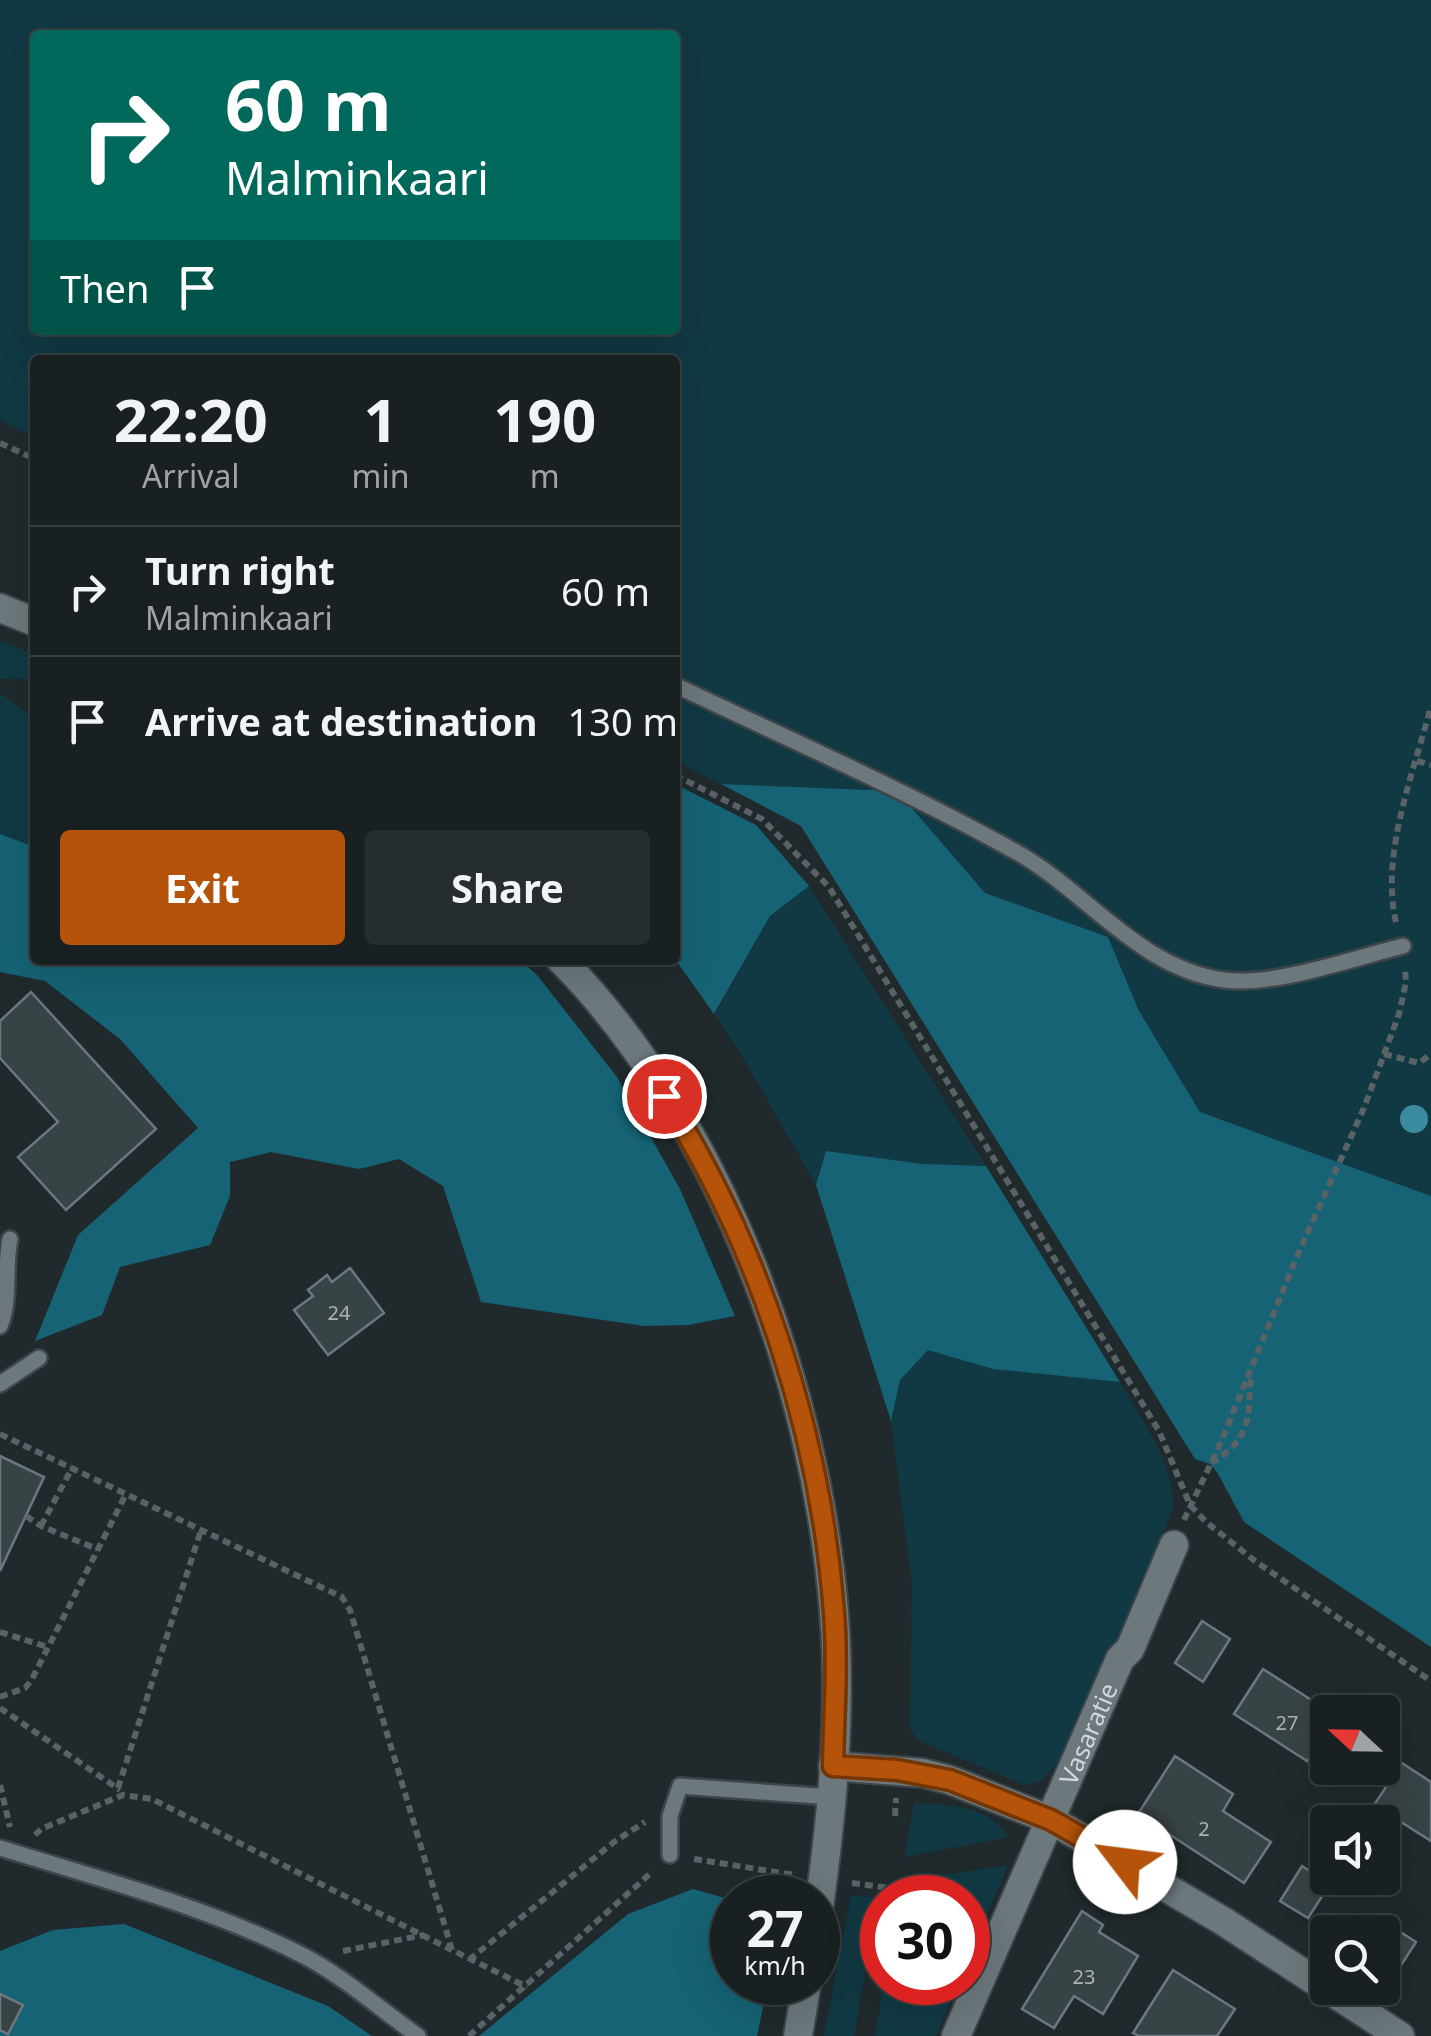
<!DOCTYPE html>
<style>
:root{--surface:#182022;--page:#252d2f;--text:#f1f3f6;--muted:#9fa3a5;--line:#363e40;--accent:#b45309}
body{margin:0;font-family:"Noto Sans",sans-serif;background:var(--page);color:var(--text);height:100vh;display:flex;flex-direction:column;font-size:38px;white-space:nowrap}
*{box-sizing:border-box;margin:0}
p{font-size:32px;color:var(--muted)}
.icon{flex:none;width:55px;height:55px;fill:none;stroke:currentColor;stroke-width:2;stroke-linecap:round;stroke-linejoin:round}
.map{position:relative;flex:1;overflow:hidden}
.details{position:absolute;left:30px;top:355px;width:650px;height:610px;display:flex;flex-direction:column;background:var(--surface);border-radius:10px;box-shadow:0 10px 40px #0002,0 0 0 2px var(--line)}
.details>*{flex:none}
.hud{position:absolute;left:30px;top:30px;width:650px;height:305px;border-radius:10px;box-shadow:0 10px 40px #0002,0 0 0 2px var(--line);background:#00695c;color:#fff;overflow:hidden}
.needle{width:65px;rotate:292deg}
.controls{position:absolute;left:1310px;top:1695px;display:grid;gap:20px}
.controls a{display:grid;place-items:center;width:90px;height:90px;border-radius:10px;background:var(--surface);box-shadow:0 10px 40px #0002,0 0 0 2px var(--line);font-size:50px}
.speed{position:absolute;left:710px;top:1875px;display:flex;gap:20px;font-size:50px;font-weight:700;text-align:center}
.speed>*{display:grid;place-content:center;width:130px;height:130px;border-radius:50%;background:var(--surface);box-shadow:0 10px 40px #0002,0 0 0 2px var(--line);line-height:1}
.speed small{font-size:25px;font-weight:400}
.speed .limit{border:15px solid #d22;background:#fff;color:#111}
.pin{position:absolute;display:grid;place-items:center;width:85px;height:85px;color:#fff;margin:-42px;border:5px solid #fff;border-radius:50%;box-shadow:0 2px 10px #0007}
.me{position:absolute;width:110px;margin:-55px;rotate:300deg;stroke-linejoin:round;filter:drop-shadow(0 0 8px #0008)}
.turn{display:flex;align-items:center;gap:35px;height:210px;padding:0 30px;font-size:45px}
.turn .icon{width:130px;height:130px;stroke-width:2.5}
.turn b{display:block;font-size:70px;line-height:85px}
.then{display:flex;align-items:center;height:95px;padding:0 30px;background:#0003;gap:20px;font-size:38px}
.eta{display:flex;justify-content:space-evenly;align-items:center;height:170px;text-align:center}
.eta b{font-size:60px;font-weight:700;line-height:70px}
.button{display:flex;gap:20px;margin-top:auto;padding:20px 30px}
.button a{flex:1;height:115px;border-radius:10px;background:var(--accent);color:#fff;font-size:40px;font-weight:700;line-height:115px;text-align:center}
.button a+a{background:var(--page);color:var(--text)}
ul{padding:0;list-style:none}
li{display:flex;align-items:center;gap:30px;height:130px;padding:0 30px;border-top:2px solid var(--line)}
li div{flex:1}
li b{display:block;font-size:38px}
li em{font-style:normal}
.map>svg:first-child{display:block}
</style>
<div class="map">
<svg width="1431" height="2036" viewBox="0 0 1431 2036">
<rect width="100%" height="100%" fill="#202a2d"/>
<path fill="#113943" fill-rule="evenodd" d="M0,0h1431v1196l-231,-84 -61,-101 -31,-74 -123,-44 -88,-102 -176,-7 -46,-23v-401h-640v77l-35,-17zM35,35h640v295h-640z
M0,641l35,13v25h-35z
M0,693l35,26v128l-35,-13z
M809,886l177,280 -63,-2 -97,-13 -10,34 -72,-126 -29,-45 55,-98z
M928,1349l65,20 127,13c21,38 56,83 53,127l-56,133 -7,3 -51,117 -18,19 -17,4 -106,-45 -8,-11 2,-146 -21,-162 9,-41z
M914,1803c34,2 75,1 94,34l-103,20z
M1008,1865l-40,95v-62l-69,-1 2,-15z
M851,1895l27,3 -24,138h-30z
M884,1983h74l-22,53h-61z"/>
<path fill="#156375" d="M675,784l81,41 53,61 -39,30 -56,98 -39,-55z
M721,784l176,7 88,102 123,44 31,74 61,101 231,84v451l-187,-125 -27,-50 -7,-8 -15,-5 -394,-633z
M0,834l35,13v113h485l17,15 80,102 63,112 55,127 -47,9 -44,1 -163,-24 -38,-116 -44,-27 -40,10 -88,-17 -41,10v34l-20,49 -90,22 -18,48 -67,26 43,-106 120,-107 -78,-89 -75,-58 -45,-9z
M826,1151l97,13 63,2 134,216 -127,-13 -65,-19 -28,30 -9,41 -75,-236z
M693,1889l39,11v82l36,1 -11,53h-278l149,-122z
M124,1924l204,82 44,30h-372v-85l53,-21z"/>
<path fill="#384346" stroke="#6d787c" stroke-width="2.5" d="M31,992l125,137 -90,81 -48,-53 40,-35 -58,-64v-37z
M350,1268l34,45 -56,42 -34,-45 19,-14 -5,-6 19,-15 5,7z
M0,1456l44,21 -44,94z
M1202,1621l28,18 -27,43 -28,-19z
M1263,1669l67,43h-2v17l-21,32 -73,-47z
M1175,1756l58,38 -10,17 48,31 -27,41 -106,-69z
M1402,1763l29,19v59l-57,-36z
M1302,1866l28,18 -22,34 -28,-17z
M1082,1911l21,14 -4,7 39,24 -35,58 -29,-18 -20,32 -32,-19z
M1382,1920l34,22 -20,31 -14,-9v-32h-8z
M1173,1970l62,39 -18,27h-78l-6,-3z
M0,1994l23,11 -15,29 -8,-4z"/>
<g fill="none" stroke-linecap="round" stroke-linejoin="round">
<defs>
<path id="service" d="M675,685c115,55 232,106 343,168 70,40 122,116 206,127 49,7 130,-22 179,-34
M0,1326c11,-26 4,-58 10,-87
M0,1384l39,-26
M0,1848c103,32 208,59 304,108 40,21 77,54 114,80
M670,1855v-39l10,-30 151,11"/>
<g id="minor">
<path d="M833,1766l90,7 27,7 101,40 172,101 177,115"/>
<path id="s1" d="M956,2036l164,-377 10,-10 44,-104"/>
</g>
<path id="secondary" d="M0,608l35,14
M561,960c160,161 255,429 273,652 8,100 -2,204 -16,302
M798,2036l9,-54"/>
</defs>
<use href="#service" stroke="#3d4548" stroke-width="20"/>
<use href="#minor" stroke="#3d4548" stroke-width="32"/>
<use href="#secondary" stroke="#3d4548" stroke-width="32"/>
<path stroke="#596265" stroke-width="6" stroke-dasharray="8 5" stroke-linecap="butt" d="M0,443l35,16
M1417,761l14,4
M675,775l87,44 67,68 330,544 31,74 15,16 50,40 176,120
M1396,922c-16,-68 18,-150 35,-216
M1384,1054l35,9 12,-9
M0,1434l342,163 8,13 102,340 75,37
M1211,1463c40,-24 37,-42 40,-86
M26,1516l15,10 56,23
M1184,1520l37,-78 77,-188 66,-146 35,-94 7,-32 -1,-14
M41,1526l31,-58
M0,1632l48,15
M0,1697l25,-9 6,-7 95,-187
M0,1708l120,82
M0,1785l10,42
M118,1788l83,-258
M895,1816l1,-18
M35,1835l6,-6 82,-34 29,4 300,151
M694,1859l101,16
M852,1883l38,5
M343,1951l81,-16
M469,1960l145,-118 31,-20
M469,2036l184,-165"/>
<use href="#service" stroke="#6c787c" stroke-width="15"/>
<use href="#minor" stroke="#6c787c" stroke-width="28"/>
<use href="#secondary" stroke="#6c787c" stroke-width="28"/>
</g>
<circle fill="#3b8b9f" cx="1414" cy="1119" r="14"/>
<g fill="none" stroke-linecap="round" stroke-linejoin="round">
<defs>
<path id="route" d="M664,1096c96,150 157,340 170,517 4,51 0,103 -1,153l64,4 53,10 101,40 74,42"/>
</defs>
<use href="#route" stroke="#753606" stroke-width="25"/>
<use href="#route" stroke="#b45309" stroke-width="18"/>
</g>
<g text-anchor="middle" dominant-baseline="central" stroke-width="9" stroke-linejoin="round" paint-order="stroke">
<g font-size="20" fill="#abb3b5">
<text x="339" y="1312">24</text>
<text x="1287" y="1722">27</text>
<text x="1204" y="1828">2</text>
<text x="1084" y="1976">23</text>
</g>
<g font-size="25" fill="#d1d8da" stroke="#162023">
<text stroke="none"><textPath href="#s1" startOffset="330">Vasaratie</textPath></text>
</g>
</g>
</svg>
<div class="controls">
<a><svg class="needle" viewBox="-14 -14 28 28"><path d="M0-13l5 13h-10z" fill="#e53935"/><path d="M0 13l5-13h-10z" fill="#9fa3a5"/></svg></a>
<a><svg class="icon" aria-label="sound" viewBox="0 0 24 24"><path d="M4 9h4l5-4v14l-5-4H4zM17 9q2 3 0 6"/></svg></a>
<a><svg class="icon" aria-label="search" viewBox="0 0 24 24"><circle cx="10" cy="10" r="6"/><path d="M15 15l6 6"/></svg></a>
</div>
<div class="speed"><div>27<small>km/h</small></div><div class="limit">30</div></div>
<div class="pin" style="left:664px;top:1096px;background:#d93025"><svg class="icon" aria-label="arrive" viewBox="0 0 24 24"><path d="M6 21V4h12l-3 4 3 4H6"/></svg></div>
<svg class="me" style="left:1125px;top:1862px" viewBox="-20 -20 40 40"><circle r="19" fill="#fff"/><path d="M0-13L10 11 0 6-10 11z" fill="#b45309"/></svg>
<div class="hud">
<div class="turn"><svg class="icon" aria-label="right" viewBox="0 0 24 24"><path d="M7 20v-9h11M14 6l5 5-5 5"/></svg><div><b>60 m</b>Malminkaari</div></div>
<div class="then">Then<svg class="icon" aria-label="arrive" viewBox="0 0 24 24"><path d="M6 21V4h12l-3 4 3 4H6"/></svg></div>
</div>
<section class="details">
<div class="eta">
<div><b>22:20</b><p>Arrival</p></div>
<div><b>1</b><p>min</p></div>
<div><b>190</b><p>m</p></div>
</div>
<ul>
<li><svg class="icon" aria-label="right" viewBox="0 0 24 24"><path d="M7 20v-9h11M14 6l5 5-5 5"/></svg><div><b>Turn right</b><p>Malminkaari</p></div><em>60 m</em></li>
<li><svg class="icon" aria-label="arrive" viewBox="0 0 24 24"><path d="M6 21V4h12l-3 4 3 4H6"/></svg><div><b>Arrive at destination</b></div><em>130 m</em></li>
</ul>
<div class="button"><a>Exit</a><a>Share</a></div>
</section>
</div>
